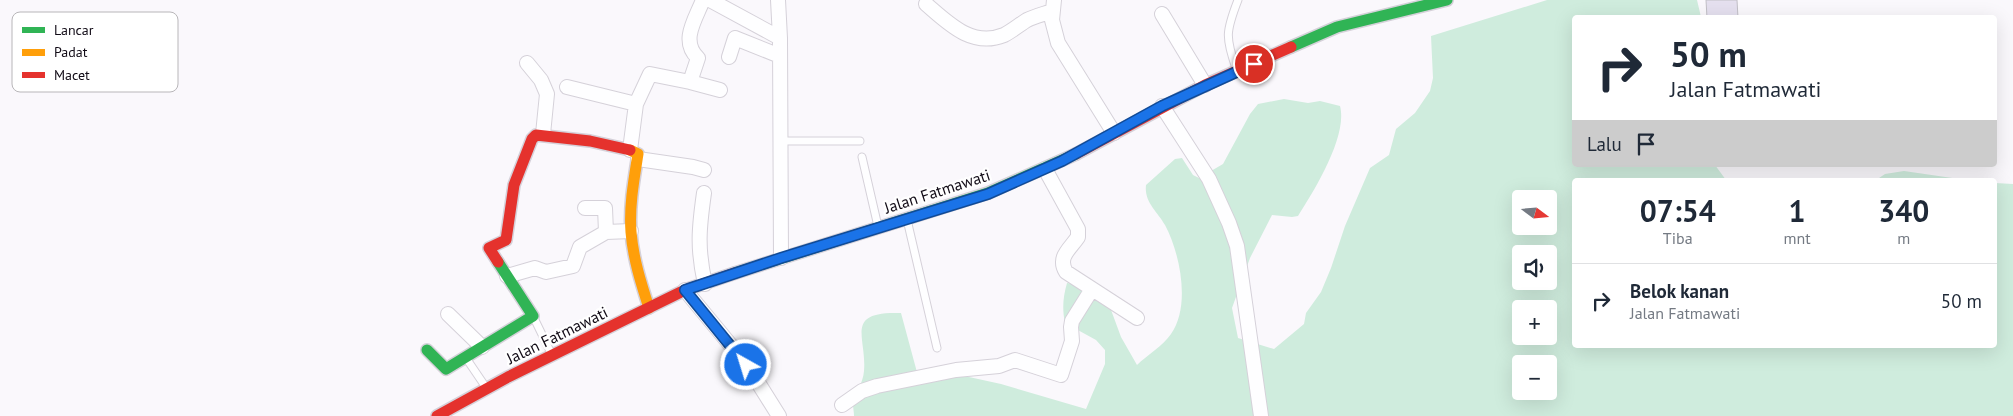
<!DOCTYPE html>
<html lang="id">
<meta charset="utf-8">
<style>
:root{--surface:#fff;--page:#f6f6f7;--text:#1f2937;--muted:#747a83;--line:#e0e1e3}
body{margin:0;font-family:"PT Sans",sans-serif;background:var(--page);color:var(--text);height:100vh;display:flex;flex-direction:column;font-size:19px;white-space:nowrap}
*{box-sizing:border-box;margin:0}
p{font-size:16px;color:var(--muted)}
.icon{flex:none;width:28px;height:28px;fill:none;stroke:currentColor;stroke-width:2;stroke-linecap:round;stroke-linejoin:round}
.map{position:relative;flex:1;overflow:hidden}
.details{position:absolute;left:1572px;top:178px;width:425px;height:170px;display:flex;flex-direction:column;background:var(--surface);border-radius:5px;box-shadow:0 5px 20px #0002}
.details>*{flex:none}
.hud{position:absolute;left:1572px;top:15px;width:425px;height:152px;border-radius:5px;box-shadow:0 5px 20px #0002;background:#fff;color:var(--text);overflow:hidden}
.needle{width:32px;rotate:106deg}
.tools{position:absolute;left:1512px;top:190px;display:grid;gap:10px}
.tools a{display:grid;place-items:center;width:45px;height:45px;border-radius:5px;background:var(--surface);box-shadow:0 5px 20px #0002;font-size:25px}
.pin{position:absolute;display:grid;place-items:center;width:42px;height:42px;color:#fff;margin:-21px;border:2px solid #fff;border-radius:50%;box-shadow:0 1px 5px #0007}
.me{position:absolute;width:55px;margin:-28px;rotate:321deg;stroke-linejoin:round;filter:drop-shadow(0 0 4px #0008)}
.turn{display:flex;align-items:center;gap:18px;height:105px;padding:0 15px;font-size:22px}
.turn .icon{width:65px;height:65px;stroke-width:2.5}
.turn b{display:block;font-size:35px;line-height:42px}
.then{display:flex;align-items:center;height:48px;padding:0 15px;background:#0003;gap:10px;font-size:19px}
.eta{display:flex;justify-content:space-evenly;align-items:center;height:85px;text-align:center}
.eta b{font-size:30px;font-weight:800;line-height:35px}
ul{padding:0;list-style:none}
li{display:flex;align-items:center;gap:15px;height:75px;padding:0 15px;border-top:1px solid var(--line)}
li div{flex:1}
li b{display:block;font-size:19px}
li em{font-style:normal}
.map>svg:first-child{display:block}
</style>
<div class="map">
<svg width="2013" height="416" viewBox="0 0 2013 416">
<rect width="100%" height="100%" fill="#faf8fc"/>
<path fill="#cfecdd" fill-rule="evenodd" d="M1547,0h150l4,17 -126,1v147h140l11,15h-151v165h420v-162l18,1v232h-1159c0,-4 -1,-8 -1,-12 2,-11 10,-20 11,-33 3,-34 -21,-60 37,-58l17,63 51,1 32,7 85,25 19,-45v-14l-9,-10 -31,-17c-3,-14 -2,-26 2,-40l28,5 12,11 14,38 16,28c10,-10 26,-19 34,-31 20,-28 9,-81 -6,-109 -8,-14 -21,-23 -19,-40l29,-26 7,-1 11,17 6,3 24,-14 27,-50 8,-10 26,-5 24,4 12,-2 20,5c8,30 -26,85 -42,110l-6,1 -20,-2 -22,43 -18,50 6,30 36,11 30,-25 2,-11 15,-21 10,-24 14,-42 25,-58 19,-13 7,-26 19,-16 15,-22 3,-13 -2,-42zM1521,199h28v27h-28zM1521,254h28v27h-28zM1521,309h28v27h-28zM1521,364h28v27h-28z
M1904,171l62,9h-90l9,-6z"/>
<path fill="#e5e0ef" stroke="#c1bfc6" d="M1706,0h31l1,18h-31z"/>
<g fill="none" stroke-linecap="round" stroke-linejoin="round">
<defs>
<path id="lane" d="M1236,68c-11,-31 -10,-37 2,-68
M781,141h79
M862,157l15,65
M908,224l29,124
M534,318l16,33
M466,358l19,28"/>
<path id="street" d="M710,0l70,38
M778,0l2,38 1,220
M1054,0l-2,20 6,23 56,90
M926,4c22,19 46,44 78,31 8,-4 15,-10 23,-15 8,-4 17,-6 25,-9
M1162,14l43,71
M729,57l6,-19 45,18
M527,63l14,17 6,14 -4,40
M690,82l30,8
M567,87l69,17
M1162,106l47,73 20,44 8,23 24,170
M630,150l6,-46 14,-30 40,8 8,-24c-18,-17 -3,-38 5,-58
M638,159l55,8 11,3
M1045,169l33,60v8c-8,12 -21,20 -12,35l71,46
M704,193c-5,35 -7,55 1,91
M585,208h20l1,24
M507,276l28,-8 11,4 27,-6 7,-19 26,-15 25,-1
M685,290l62,75 32,51
M448,314l34,33
M842,405l20,-14 15,-5 79,-16 43,-4 16,-6 46,15 11,-34 -1,-14 1,-6 20,-32"/>
<path id="fast" d="M1291,47l46,-20 110,-27
M735,273l253,-80 88,-39
M427,350l19,19 87,-53 -35,-54"/>
<path id="slow" d="M630,150l8,4c-4,25 -9,52 -7,78 2,26 10,51 18,76"/>
<path id="jam" d="M1076,154l129,-69 86,-38
M498,262l-9,-14 17,-8 8,-55 18,-46 4,-4 54,6 40,9
M437,416l71,-39 177,-87 50,-17"/>
</defs>
<use href="#lane" stroke="#d5d1d9" stroke-width="9"/>
<use href="#street" stroke="#d5d1d9" stroke-width="16"/>
<use href="#fast" stroke="#d5d1d9" stroke-width="14"/>
<use href="#slow" stroke="#d5d1d9" stroke-width="14"/>
<use href="#jam" stroke="#d5d1d9" stroke-width="14"/>
<use href="#lane" stroke="#fefeff" stroke-width="7"/>
<use href="#street" stroke="#fefeff" stroke-width="14"/>
<use href="#fast" stroke="#30b455" stroke-width="11"/>
<use href="#slow" stroke="#ff9f0a" stroke-width="11"/>
<use href="#jam" stroke="#e5322d" stroke-width="11"/>
</g>
<g fill="none" stroke-linecap="round" stroke-linejoin="round">
<defs>
<path id="route" d="M746,365l-61,-75 96,-32 207,-64 74,-33 100,-55 92,-42"/>
</defs>
<use href="#route" stroke="#114b97" stroke-width="12"/>
<use href="#route" stroke="#1a73e8" stroke-width="9"/>
</g>
<g text-anchor="middle" dominant-baseline="central" stroke-width="4.5" stroke-linejoin="round" paint-order="stroke">
<g font-size="16" fill="#110b16" stroke="#fff">
<text transform="translate(937 191) rotate(-18)">Jalan Fatmawati</text>
<text transform="translate(557 335) rotate(-26)">Jalan Fatmawati</text>
</g>
</g>
<rect x="12" y="12" width="166" height="80" rx="8" fill="#fff" stroke="#b8b6b9" stroke-width="1"/>
<rect x="22" y="27" width="23" height="6" fill="#30b455"/>
<rect x="22" y="49" width="23" height="7" fill="#ff9f0a"/>
<rect x="22" y="72" width="23" height="6" fill="#e5322d"/>
<g font-size="14" fill="#110b16">
<text x="54" y="35">Lancar</text>
<text x="54" y="57">Padat</text>
<text x="54" y="80">Macet</text>
</g>
</svg>
<div class="tools">
<a><svg class="needle" viewBox="-14 -14 28 28"><path d="M0-13l5 13h-10z" fill="#e53935"/><path d="M0 13l5-13h-10z" fill="#747a83"/></svg></a>
<a><svg class="icon" aria-label="sound" viewBox="0 0 24 24"><path d="M4 9h4l5-4v14l-5-4H4zM17 9q2 3 0 6"/></svg></a>
<a>+</a>
<a>−</a>
</div>
<div class="pin" style="left:1254px;top:64px;background:#d93025"><svg class="icon" aria-label="arrive" viewBox="0 0 24 24"><path d="M6 21V4h12l-3 4 3 4H6"/></svg></div>
<svg class="me" style="left:746px;top:365px" viewBox="-20 -20 40 40"><circle r="17" fill="#1a73e8" stroke="#fff" stroke-width="3"/><path d="M0-11L8 9 0 5-8 9z" fill="#fff"/></svg>
<div class="hud">
<div class="turn"><svg class="icon" aria-label="right" viewBox="0 0 24 24"><path d="M7 20v-9h11M14 6l5 5-5 5"/></svg><div><b>50 m</b>Jalan Fatmawati</div></div>
<div class="then">Lalu<svg class="icon" aria-label="arrive" viewBox="0 0 24 24"><path d="M6 21V4h12l-3 4 3 4H6"/></svg></div>
</div>
<section class="details">
<div class="eta">
<div><b>07:54</b><p>Tiba</p></div>
<div><b>1</b><p>mnt</p></div>
<div><b>340</b><p>m</p></div>
</div>
<ul>
<li><svg class="icon" aria-label="right" viewBox="0 0 24 24"><path d="M7 20v-9h11M14 6l5 5-5 5"/></svg><div><b>Belok kanan</b><p>Jalan Fatmawati</p></div><em>50 m</em></li>
</ul>
</section>
</div>
